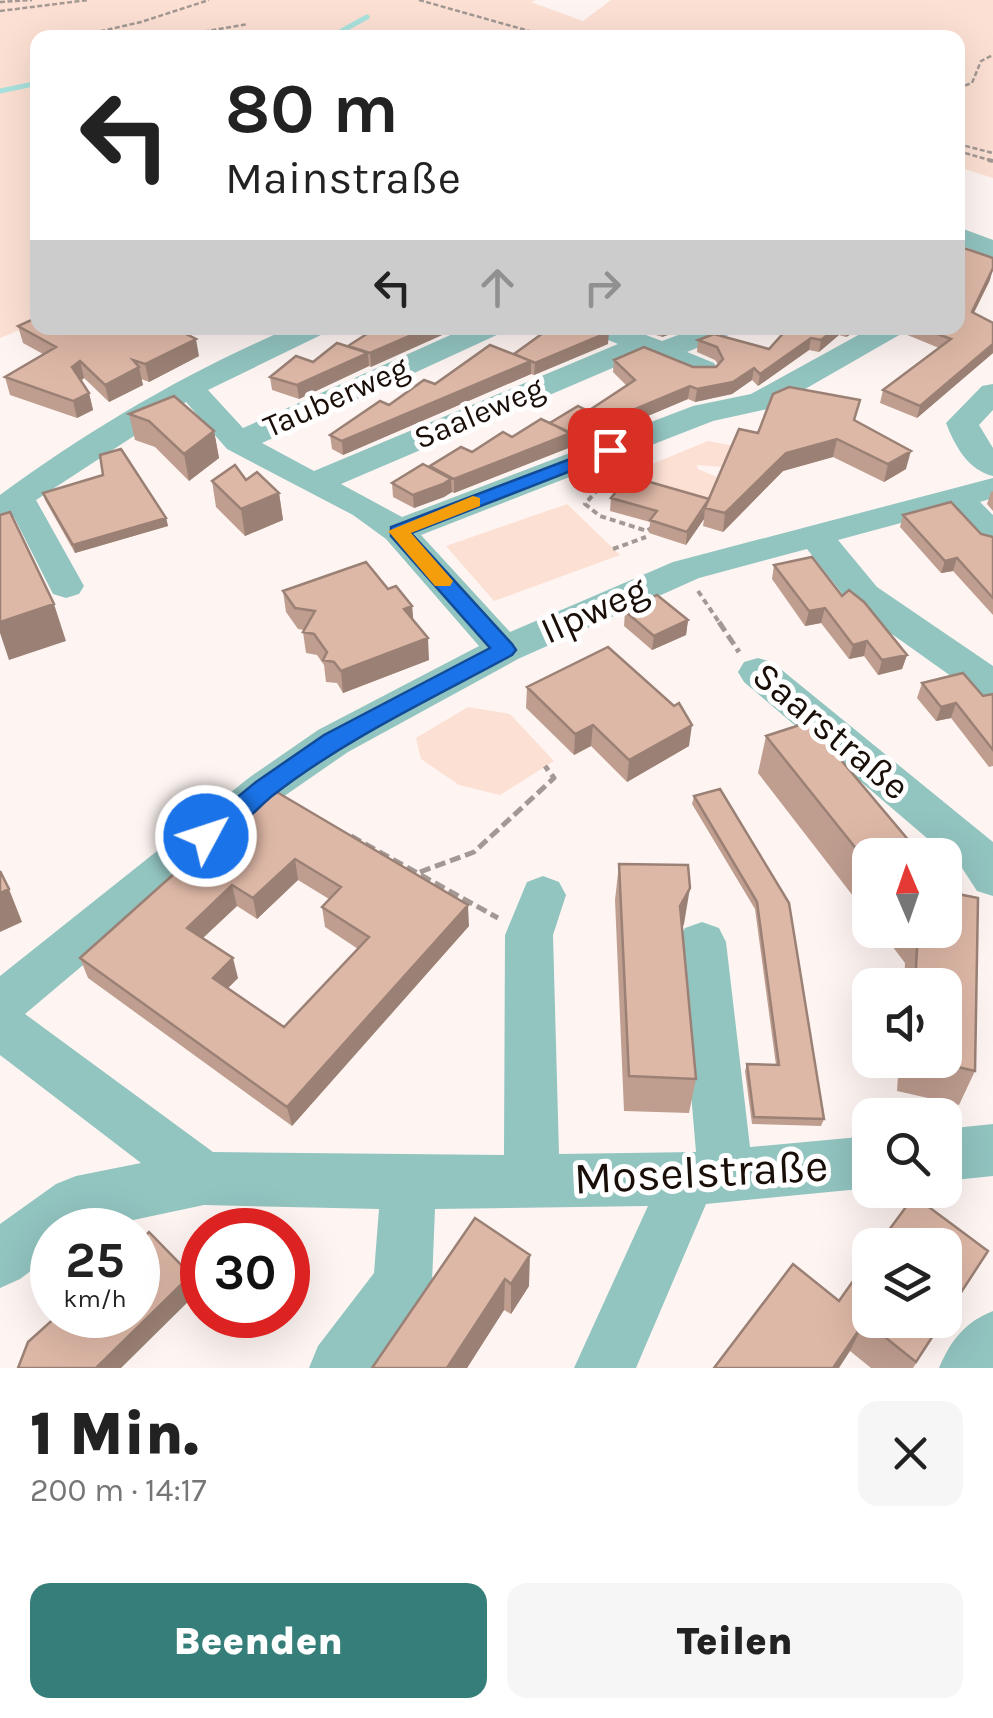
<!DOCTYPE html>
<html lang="de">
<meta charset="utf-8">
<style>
:root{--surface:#fff;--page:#f6f6f6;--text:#222;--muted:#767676;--accent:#367e79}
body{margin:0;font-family:Karla,sans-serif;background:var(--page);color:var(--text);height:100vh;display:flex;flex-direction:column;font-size:38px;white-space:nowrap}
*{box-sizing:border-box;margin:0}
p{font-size:32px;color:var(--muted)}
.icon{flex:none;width:55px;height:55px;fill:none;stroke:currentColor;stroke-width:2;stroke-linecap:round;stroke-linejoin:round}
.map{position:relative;height:1368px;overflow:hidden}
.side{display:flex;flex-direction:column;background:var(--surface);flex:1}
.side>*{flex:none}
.banner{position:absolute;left:30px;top:30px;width:935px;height:305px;border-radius:20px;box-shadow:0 10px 40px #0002;background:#fff;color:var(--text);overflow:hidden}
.needle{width:65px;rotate:358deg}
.buttons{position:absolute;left:852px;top:838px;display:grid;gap:20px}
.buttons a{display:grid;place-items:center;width:110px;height:110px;border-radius:20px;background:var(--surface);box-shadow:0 10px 40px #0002;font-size:50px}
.speed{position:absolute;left:30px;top:1208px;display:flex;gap:20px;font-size:50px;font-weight:700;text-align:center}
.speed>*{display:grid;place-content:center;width:130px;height:130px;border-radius:50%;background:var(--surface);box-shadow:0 10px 40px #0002;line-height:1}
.speed small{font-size:25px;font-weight:400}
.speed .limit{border:15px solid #d22;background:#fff;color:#111}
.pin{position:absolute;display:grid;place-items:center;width:85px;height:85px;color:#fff;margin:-42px;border-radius:20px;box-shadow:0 5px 15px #0006}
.me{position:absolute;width:110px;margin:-55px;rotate:50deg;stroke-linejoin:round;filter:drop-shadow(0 0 8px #0008)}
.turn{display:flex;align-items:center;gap:35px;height:210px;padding:0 30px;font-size:45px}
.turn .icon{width:130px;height:130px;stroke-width:2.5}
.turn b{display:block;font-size:70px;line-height:85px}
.lanes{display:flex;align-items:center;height:95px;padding:0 30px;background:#0003;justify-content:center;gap:50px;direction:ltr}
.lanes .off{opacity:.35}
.round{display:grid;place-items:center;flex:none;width:105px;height:105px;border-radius:20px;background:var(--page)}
.overview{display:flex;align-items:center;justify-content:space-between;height:170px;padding:0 30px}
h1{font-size:60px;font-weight:800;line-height:75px}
.action{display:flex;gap:20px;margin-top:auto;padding:20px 30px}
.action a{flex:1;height:115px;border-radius:20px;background:var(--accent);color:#fff;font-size:40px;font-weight:800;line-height:115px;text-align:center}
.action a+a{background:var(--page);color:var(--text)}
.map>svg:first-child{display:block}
</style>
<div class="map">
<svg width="993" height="1368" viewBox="0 0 993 1368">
<rect width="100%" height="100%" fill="#fef5f2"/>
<path fill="#fce0d3" d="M0,0h536l-5,2 52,19 28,-21h382v178l-35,-11v-129h-920l-1,285 -37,15z
M708,441l27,5 -12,21 -26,-2 1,4 26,11 -15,20 -53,-10 -11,-16 2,-8z
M567,504l53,51 -126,46 -48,-55z
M468,707l42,7 44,47 -54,34 -41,-10 -38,-26 -5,-21z"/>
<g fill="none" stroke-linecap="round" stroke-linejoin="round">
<path stroke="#a9e2dd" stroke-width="5" d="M329,38l38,-21
M0,91l38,-8"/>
<path stroke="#a39894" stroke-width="2.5" stroke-dasharray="5 2.5" stroke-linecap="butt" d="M419,0l135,38
M0,2l32,-2
M0,11l88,-11
M71,38l70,-16 68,-22
M167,38l81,-14
M958,88l14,-5 9,-22 12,-6
M958,144l35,9
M958,151l35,10"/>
<path stroke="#a39894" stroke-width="4" stroke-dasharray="6 4" stroke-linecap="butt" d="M988,160l5,1
M605,481l-20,23 15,12 47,15 7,-5
M613,549l33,-12
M698,591l23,34"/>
<path stroke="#a39894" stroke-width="5" stroke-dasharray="11 5" stroke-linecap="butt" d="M719,622l20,30
M351,836l147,82
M420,872l54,-20 80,-74 -9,-12"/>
<path fill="#92c4c0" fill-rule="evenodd" d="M958,227l35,13v18l-35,-14z
M290,328h37l-4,6 -115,56 35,38 223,-100h37l-4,6 -237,109 52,28 304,-127 -25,-10 -4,-6h38l35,13 35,-13h38l-4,6 -44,18 27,11 4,6 -4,6h-22l-49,-20 -302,129 61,33 291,-111 58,-12 120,-66h34l-4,6 -129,74 -59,13 -292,114 89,97 163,-70 320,-84v20l-13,4 13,13v32l-13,-3 -31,-34 -111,30 39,47 116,79v34l-14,-4 -128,-91 -44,-56 -108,29 -181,81 -170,93 -68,47 -255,215 188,138 291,3 1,-220 22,-53 16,-6 16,6 7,13 -13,40 6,219 137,-2 -18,-210 7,-14 17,-6 17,6 7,14 24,205 120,-11v52l-164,16 -70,164h-62l74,-162 -213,3 -3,74 -8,21 -47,64h-68l9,-22 56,-73 5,-64 -175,-4 -118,25h-34v25l-32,24 -20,9v-64l56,-40 20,-8 65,-13 -141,-108v-79l250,-199 68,-47 161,-84 -93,-107 -33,-24 -126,-66 -41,-47 -150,98 48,86 -5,8 -13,4 -13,-4 -39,-77 -14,4v-26c90,-66 187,-123 290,-167z
M993,384v26l-14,15 14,23v28c-25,-6 -38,-30 -47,-53l36,-37z
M758,658l14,4 221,180v54l-16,-5 -15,-23 -218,-186 -6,-10 6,-10z
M993,1124v52l-48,5v-52z
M993,1311v57h-54c12,-28 26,-46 54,-57z"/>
</g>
<path fill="#bf9e90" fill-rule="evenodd" d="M990,280l-16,33 19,10v30l-76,65 -37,-15 3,-13 56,-42 -34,-14 2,-6h51z
M18,326l181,30 -50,26 -8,-3 2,6 -34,17 -25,-24 -3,3 8,12 4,17 -16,8 -67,-23 -5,-18 38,-23 -20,-11z
M376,328l-5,39 -2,-1 -70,33 -27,-9 -2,-13 43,-15 35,-15z
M635,328h53l-26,9z
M788,328h74l-16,9 -7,-2 -20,17 -10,-2 -51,36 -6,-6 -20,14 -37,8 -7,-3 -116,49 -1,-1 -117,46 -2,-1 -8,5 -30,11 -21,-11 -1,-14 80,-31 116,-41 39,-25 -14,-14 1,-12 79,7h23l2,-3 -3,-4 -18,-8 1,-12 71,9z
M608,344l-74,31 -3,-1 -188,81 -11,-6 -2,-14 59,-30 46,-21 79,-30z
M129,414l85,17 5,27 -30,23 -34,-34 -20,-7z
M855,420l51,49 -22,13 -51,-25 -50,14 -60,61 -20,-6 1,-7 -18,26 -37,-12 1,-11 -40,-11 1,-13 98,1 49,-66z
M246,480l33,13 4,27 -38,16 -29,-29 -4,-26z
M993,491v20l-6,-7 4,-12z
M43,493l123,25 2,8 -93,27 -30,-53z
M903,515l90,22v78l-40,-44 -12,2 -41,-46z
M774,565l68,31 65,59 -5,14 -24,6 -14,-19 -15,3 -28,-36 -16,3 -33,-47z
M388,589l24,17 1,14 16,40 -86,33 -6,-10 -11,-1 -2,-17 -7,-10 -11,-2 -3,-21 1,-2 -6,-1 -12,-17 -3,-21z
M625,611l63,9 -2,15 -34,15 -28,-24z
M922,683l61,13 10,-2v72l-4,1 -38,-49 -15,3 -19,-23z
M527,687l162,59 -62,36 -36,-36 -17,9 -48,-47z
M766,736l104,119v63l-112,-145z
M270,788l199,138 -177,200 -204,-148 -8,-20zM298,880l31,19 -7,8 3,20 33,22 -74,78 -56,-39 10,-10 -35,-40 34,-32 20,13z
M694,796l95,107 35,216 -3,7 -69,-2 -7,-53 2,-7 29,1 -21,-156 -63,-105z
M619,864l65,60 -2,4 14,151 -7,34 -65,-2 -9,-211z
M953,893l22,178 -16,34 -62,-14 2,-31h46v-75h-41l1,-22 -25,-33h65z
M475,1218l54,68 -18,28 -7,-4 -37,58h-95z
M839,1301l31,19h75l-32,48h-42l-21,-17z"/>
<path fill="#9b8175" d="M993,268l-3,12 -22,44 4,-12z
M428,328h30l-87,39 -1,-14z
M663,328h25l-26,9z
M836,328h4l-1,7 -20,17 2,-12z
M848,328h14l-16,9z
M609,332l-1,12 -74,31 1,-12z
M811,338l-2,12 -51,36 2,-12z
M196,339l3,17 -50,26 -4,-18z
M993,344v9l-76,65 3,-12z
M368,353l1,13 -70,33 -2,-14z
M80,361l4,17 -8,6 -4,-17z
M531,361v13l-188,81 -1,-14z
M139,367l4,18 -34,17 -4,-17z
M754,368l-2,12 -20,14 -37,8 2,-13z
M690,386l-2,13 -116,49 1,-13z
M89,393l4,17 -16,8 -4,-17z
M214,431l5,27 -30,23 -5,-27z
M571,433v14l-117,46v-14z
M837,439l-4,18 -50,14 -60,61 2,-19 61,-60z
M911,451l-5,18 -22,13 4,-18z
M451,479l1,13 -8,5 -30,11 -1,-13z
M279,493l4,27 -38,16 -4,-27z
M705,508l-1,11 -18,26 1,-13z
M166,518l2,8 -93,27 -2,-8z
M957,558l-4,13 -12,2 4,-12z
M54,604l12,37 -57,19 -9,-27v-11z
M412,606l2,21 -10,-18z
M825,608l-4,15 -16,3 4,-15z
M688,620l-2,15 -34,15 2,-14z
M428,638l1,22 -86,33 -2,-22z
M867,641l-3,15 -15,3 4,-14z
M907,655l-5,14 -24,6 4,-15z
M956,703l-5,15 -15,3 5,-14z
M593,725l-2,21 -17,9 1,-21z
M692,725l-3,21 -62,36 2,-22z
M295,859l3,21 -41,39 -4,-21z
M232,885l5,21 -45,42 -5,-20z
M690,888l-6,36 -10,18 6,-36z
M9,889l13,33 -22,10v-39z
M468,905l1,21 -177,200 -5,-19z
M233,958l5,20 -20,20 -5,-20z
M530,1255l-1,31 -18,28v-30z
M191,1275l7,17 -77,76h-25z
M505,1279l-1,31 -37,58h-20z
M865,1321l-15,30 -11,17h-6z"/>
<path fill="#deb8a7" stroke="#9b8175" stroke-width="2.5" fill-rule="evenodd" d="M958,246l35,12v10l-21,44 21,11v21l-73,62 -37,-16 68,-51 -30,-11h37z
M38,317v11h136l22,11 -51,25 -12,-4 6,7 -34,18 -25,-24 -8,6 17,26 -16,8 -68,-24 51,-30 -38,-21z
M376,328h52l-58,25 -22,-7z
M550,328h49l10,4 -74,31 -21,-9z
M788,328h48l-15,12 -10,-2 -51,36 -6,-6 -21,14 -36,7 -7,-3 -117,49 -23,-12 28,-17 10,5 47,-31 -21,-20 30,-13 49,20h23l7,-8 -6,-12 -19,-7 16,-6 55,15z
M337,343l31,10 -71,32 -27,-8 26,-21 17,6z
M490,345l41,16 -189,80 -12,-6 50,-34 9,4 35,-25 11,4z
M789,387l71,13 -6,20 57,31 -23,13 -51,-25 -51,14 -61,60 -20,-5 34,-79 19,4 15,-39z
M174,396l40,35 -30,23 -35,-33 -20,-7z
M541,419l30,14 -117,46 -24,-13 31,-19 11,5 31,-20 9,5z
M121,449l45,69 -93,27 -30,-52 60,-18 -3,-20z
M423,464l28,15 -8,5 -30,11 -21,-12z
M235,465l11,15 11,-8 22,21 -38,16 -29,-28z
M629,476l80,23 -22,33 -37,-12 7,-9 -46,-13z
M951,502l30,32 12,3v61l-36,-40 -12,3 -42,-46z
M10,512l44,92 -54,18v-107z
M812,557l30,39 7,-6 15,12 43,53 -25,5 -15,-19 -14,4 -28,-37 -16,3 -35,-46z
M366,562l22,27 8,-3 16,20 -8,3 24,29 -87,33 -7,-9 -11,-2 4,-8 -13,-18 -11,-2 12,-21 -20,-3 -12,-17z
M657,595l31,25 -34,16 -29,-25z
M608,647l66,59 5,-3 13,22 -63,35 -36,-35 -18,9 -48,-47z
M963,673l20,23 10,-2v56l-37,-47 -15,4 -19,-24z
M809,722l112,133h-51v11l-104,-130z
M270,788l198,117 -181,202 -207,-149zM295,859l46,28 -19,20 47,30 -85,90 -71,-49 20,-20 -46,-30 45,-43 21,13z
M720,789l69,114 35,216 -70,-2 -7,-53 32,1 -22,-163 -63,-106z
M619,864l69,1 2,23 -10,18 16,173 -67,-3z
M0,871l9,18 -9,4z
M945,884l8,9 25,5 -3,173 -48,-11h18v-75h-30l3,-55h27z
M914,1196l74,55 -43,66v-72h-67z
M475,1218l55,37 -19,29 -6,-5 -58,89h-75z
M149,1232l42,43 -95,93h-78l10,-26 30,-27h80v-72z
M870,1257v63h73l-27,42 -51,-41 -32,47h-119l79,-104 46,37z"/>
<path fill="#1a73e8" stroke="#114b97" stroke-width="2.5" d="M610,444l9,6 -2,3 -206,80 101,111 4,6 -4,5c-81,44 -167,84 -240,141 -19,15 -50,55 -75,47l-4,-7 4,-6 59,-48 68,-47 166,-87 -99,-112v-9z"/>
<path fill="#f59e0b" d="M473,496l7,2v8l-69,27 42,48 -3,5h-15l-47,-55z"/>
<g text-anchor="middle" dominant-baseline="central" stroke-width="10" stroke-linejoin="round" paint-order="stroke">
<g font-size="32" fill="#1a0e08" stroke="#fff">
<text transform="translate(336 397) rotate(-24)">Tauberweg</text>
<text transform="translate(479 413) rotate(-23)">Saaleweg</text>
</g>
<g font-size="38" fill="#1a0e08" stroke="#fff">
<text transform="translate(594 610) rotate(-24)">Ilpweg</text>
<text transform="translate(831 731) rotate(40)">Saarstraße</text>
</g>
<g font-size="45" fill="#1a0e08" stroke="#fff">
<text transform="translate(701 1172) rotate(-3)">Moselstraße</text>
</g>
</g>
</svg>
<div class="buttons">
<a><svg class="needle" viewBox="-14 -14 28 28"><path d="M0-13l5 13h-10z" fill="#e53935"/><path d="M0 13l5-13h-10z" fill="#767676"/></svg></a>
<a><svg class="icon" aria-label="sound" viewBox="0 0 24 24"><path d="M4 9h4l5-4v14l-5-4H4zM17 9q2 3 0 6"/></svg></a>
<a><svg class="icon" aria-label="search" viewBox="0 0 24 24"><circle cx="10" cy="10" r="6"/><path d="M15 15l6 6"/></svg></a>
<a><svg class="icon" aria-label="layers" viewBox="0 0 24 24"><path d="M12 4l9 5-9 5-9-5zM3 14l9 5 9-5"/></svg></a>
</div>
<div class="speed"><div>25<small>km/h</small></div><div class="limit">30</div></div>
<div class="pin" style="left:610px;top:450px;background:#d93025"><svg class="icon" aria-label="arrive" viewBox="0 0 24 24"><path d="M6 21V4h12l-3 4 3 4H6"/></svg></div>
<svg class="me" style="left:206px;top:836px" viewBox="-20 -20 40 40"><circle r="17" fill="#1a73e8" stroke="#fff" stroke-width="3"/><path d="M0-11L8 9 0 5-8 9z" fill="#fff"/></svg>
<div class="banner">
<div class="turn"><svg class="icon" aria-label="left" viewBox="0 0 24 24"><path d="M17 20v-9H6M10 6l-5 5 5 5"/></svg><div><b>80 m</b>Mainstraße</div></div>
<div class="lanes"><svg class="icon" aria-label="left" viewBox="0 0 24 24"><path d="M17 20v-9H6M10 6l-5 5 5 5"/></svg><svg class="icon off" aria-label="ahead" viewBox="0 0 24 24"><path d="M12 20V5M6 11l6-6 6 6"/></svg><svg class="icon off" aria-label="right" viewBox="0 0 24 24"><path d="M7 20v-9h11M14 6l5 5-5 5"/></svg></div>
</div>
</div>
<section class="side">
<div class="overview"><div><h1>1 Min.</h1><p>200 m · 14:17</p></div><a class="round"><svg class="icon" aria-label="close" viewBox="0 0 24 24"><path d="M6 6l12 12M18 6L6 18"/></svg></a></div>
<div class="action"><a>Beenden</a><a>Teilen</a></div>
</section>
